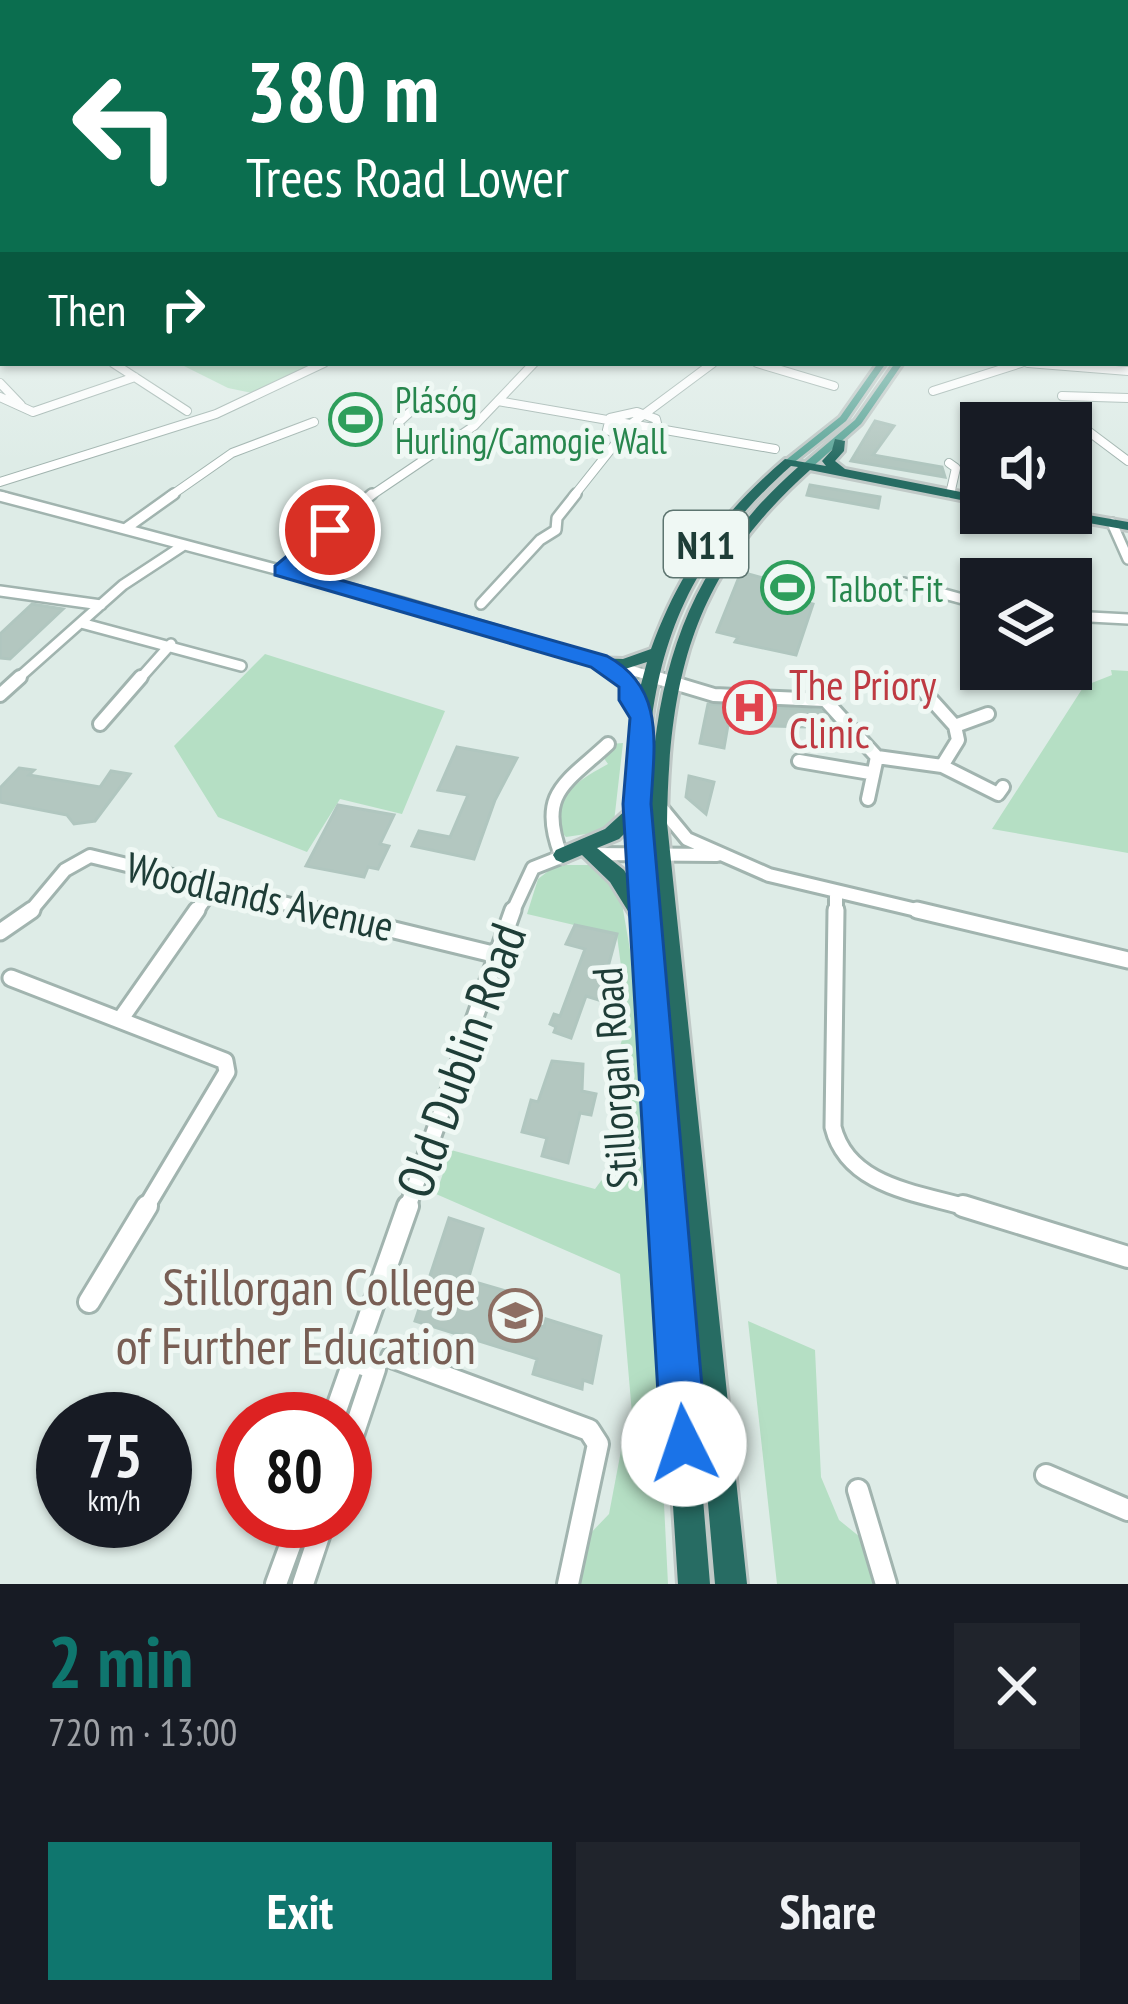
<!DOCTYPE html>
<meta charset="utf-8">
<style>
:root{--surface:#171b24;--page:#20242c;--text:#f1f3f6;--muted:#9ea1a6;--accent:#0f766e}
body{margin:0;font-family:"PT Sans Narrow",sans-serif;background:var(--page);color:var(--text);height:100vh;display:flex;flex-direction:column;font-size:45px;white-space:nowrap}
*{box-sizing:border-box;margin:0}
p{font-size:39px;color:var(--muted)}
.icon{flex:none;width:66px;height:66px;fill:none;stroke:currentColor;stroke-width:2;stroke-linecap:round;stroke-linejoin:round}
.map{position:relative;height:1584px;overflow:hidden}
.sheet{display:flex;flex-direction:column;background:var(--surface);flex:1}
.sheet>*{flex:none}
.hud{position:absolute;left:0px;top:0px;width:1128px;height:366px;box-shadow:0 3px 9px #0004;background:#0b6e4f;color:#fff;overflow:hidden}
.controls{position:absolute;left:960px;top:402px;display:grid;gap:24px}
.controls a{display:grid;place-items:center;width:132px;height:132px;border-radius:0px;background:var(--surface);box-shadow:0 3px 9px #0004;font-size:60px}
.speed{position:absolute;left:36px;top:1392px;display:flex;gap:24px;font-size:60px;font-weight:700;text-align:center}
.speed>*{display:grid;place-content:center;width:156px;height:156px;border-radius:50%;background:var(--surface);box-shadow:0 3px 9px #0004;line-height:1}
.speed small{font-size:30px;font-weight:400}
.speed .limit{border:18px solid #d22;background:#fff;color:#111}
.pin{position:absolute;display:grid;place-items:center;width:102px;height:102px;color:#fff;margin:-51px;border:6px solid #fff;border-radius:50%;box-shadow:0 3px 12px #0007}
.me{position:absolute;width:132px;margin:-66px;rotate:356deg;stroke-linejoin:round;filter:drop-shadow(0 0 9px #0008)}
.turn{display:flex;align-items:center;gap:42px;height:252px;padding:0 48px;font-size:54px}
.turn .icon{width:156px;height:156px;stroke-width:2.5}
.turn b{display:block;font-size:84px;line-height:102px}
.then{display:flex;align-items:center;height:114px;padding:0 48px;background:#0003;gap:24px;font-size:45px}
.round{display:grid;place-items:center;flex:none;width:126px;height:126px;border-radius:0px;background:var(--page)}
.overview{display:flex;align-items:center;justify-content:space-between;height:204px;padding:0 48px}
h1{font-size:72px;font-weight:800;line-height:90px;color:var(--accent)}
.cta{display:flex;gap:24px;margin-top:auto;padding:24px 48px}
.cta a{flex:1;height:138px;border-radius:0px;background:var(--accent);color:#fff;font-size:48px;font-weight:800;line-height:138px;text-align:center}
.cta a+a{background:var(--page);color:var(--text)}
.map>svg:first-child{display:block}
</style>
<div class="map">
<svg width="1128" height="1584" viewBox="0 0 1128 1584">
<rect width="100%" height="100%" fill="#deece7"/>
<path fill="#b5dfc4" d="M178,363h137l-63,30 -24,-5z
M265,654l180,57 -43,103 -62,-15 -33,53 -89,-35 -44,-71z
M1111,670l17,1v182l-136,-24 92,-143 28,-11z
M623,743l-9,79 -15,10 -33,5 -12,-13c8,-35 27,-45 54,-60l-5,-7 7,-13z
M556,865h42l22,27 19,110 29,582h-90l8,-46 23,-24 15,-79 10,2 -14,-163 -184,-80 15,-44 144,39 25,-34 -3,-104c16,-22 3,-88 0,-116l-90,-21 11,-35z
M748,1321l67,29 6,127 18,43 21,17 13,47h-96z"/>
<path fill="#b3c7c0" stroke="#b0c6bf" stroke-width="3" d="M875,421l19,5 -21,29 69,12 3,10 -94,-16z
M810,485l70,12 -2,11 -71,-13z
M741,572l59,16 -4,12 17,4 -17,51 -61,-13 3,-5 -21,-5z
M32,604l31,5 -53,50 -10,-1v-24z
M708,704l112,6 4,4 -16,13 -80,-2 -4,23 -24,-5z
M457,747l60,11 -22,42 -21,59 -62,-13 7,-15 31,6 18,-42 -30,-5z
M19,768l15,2 -5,5 71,12 11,-16 19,3 -35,47 -21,3 -7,-9 -67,-13v-14z
M689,776l25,6 -8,32 -20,-17z
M338,805l56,10 -14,29 9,2 -11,23 -10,-2 -4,10 -58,-11z
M575,925l42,9 -18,66 -13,-4 -15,42 -17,-6 2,-5 -6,-3 4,-10 6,2 25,-67 -19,-5z
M552,1061l31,3 -1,27 14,3 -5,21 -11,-2 -12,50 -26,-7 5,-18 -25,-6 9,-32 7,2z
M449,1218l34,11 -15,51 38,11 -6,23 44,13 2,-8 55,17 -9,47 -9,-3 -1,9 -49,-15 4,-15 -122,-38z"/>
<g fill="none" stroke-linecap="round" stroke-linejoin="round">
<defs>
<path id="minor-far4" d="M113,363l74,48
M757,363l77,23
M1028,363l100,8
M0,383l21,22
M933,391l88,-28
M1062,396l66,2
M0,397l33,15 102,-35
M498,401l277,48
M410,412l-12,11 5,9 47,12
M637,412l19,7 3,13 -29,7 -23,-9 3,-12z
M1013,423l59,-4 56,42
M966,432l15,6
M949,463l7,5 -6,26
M0,482l216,-68 108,-51
M0,496l5,1
M169,497l63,-44 82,-31
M369,497l105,-71 60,-63
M573,497l58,-73 82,-61"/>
<path id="minor-far3" d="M0,496l400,106 264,78
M1112,523l16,36
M125,529l49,-35
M283,571l89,-77
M904,583l77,21
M0,591l101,14
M481,604l59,-64 16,-10 1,-12 19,-24
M1071,616l57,3
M81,623l160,43
M16,680l107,-95 61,-40
M139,680l32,-36"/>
<path id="minor-far2" d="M654,677l60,18 111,5 52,57 -9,42
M919,686l36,40 33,-12
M0,695l20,-18
M100,724l41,-47
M955,726l3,14 -16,26 56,28 5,-7
M877,757l65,9
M799,761l71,12
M659,805l28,34 82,36 160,38
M592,854l125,1
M561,855c-24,-62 5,-72 47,-111
M29,913l36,-43 25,-14 234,57
M195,913l20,-28
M512,913l21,-45 33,-13
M836,913v-18"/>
<path id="minor-far1" d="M312,910l185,45
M836,910l-3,217c15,61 88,66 139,82
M917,910l211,50
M0,932l32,-22
M11,978l214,83 2,11 -82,137
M120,1020l77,-110
M407,1209l106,-299"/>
<path id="minor" d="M963,1206l165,51
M89,1302l58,-96
M392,1357l197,73 9,14 -30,140
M333,1419l75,-213
M345,1459l30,-90 -22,-8
M1046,1475l82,35
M858,1490l28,94
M276,1584l23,-63
M303,1584l21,-63"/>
<path id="major" d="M878,363h8l-40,58 -54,43h-6v-4l54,-43z
M895,363h8l-42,61 -51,45h-8v-4l53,-45z"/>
<path id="highway" d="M835,439l10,2 -1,10 -9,10 10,8 136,27v8l-171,-34c-115,103 -141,202 -143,353l80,761h-32l-66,-761c5,-149 35,-255 149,-356l-7,-1c-110,97 -143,194 -145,338l64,780h-32l-42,-660 -26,-42 -28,-27 -19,8 -7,-3 -3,-5 3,-5 49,-21 23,-21 1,-54 5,-35 -17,-41 -24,-12 -2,-4 2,-4 30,1 28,-10c29,-80 69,-134 134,-190l41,7 -4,-5 10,-11zM647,662l-8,30 -7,-17 -7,-6zM629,829l4,56 -9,-15 -27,-22 22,-9z
M1071,512l57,10v8l-73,-13 -6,-4z"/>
</defs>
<use href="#minor-far4" stroke="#a1b4af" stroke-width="10"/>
<use href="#minor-far3" stroke="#a1b4af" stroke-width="14"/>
<use href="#minor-far2" stroke="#a1b4af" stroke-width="18"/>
<use href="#minor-far1" stroke="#a1b4af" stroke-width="21"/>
<use href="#minor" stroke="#a1b4af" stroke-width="26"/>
<use href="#major" stroke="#c0c9c7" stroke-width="6"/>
<use href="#highway" stroke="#c0c9c7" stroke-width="6"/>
<use href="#minor-far4" stroke="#fff" stroke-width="8"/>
<use href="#minor-far3" stroke="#fff" stroke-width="9"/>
<use href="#minor-far2" stroke="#fff" stroke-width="12"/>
<use href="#minor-far1" stroke="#fff" stroke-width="15"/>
<use href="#minor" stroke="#fff" stroke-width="20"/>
<use href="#major" fill="#5ea699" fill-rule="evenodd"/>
<use href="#highway" fill="#276c63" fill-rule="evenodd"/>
</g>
<linearGradient id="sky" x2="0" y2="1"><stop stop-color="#7ebae1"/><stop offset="0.52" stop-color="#f0f6f4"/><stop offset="1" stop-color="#f0f6f4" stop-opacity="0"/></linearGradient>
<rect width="1128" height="461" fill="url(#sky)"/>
<path fill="#1a73e8" stroke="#114b97" stroke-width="3" d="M323,526l17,4 -42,38 309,88c59,32 47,89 44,148l56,640 -7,16 -16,6 -16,-6 -7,-16 -38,-640 7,-86 -11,-18v-13l-28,-20 -316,-92v-9z"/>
<defs>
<symbol id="stadium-ring" viewBox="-11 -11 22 22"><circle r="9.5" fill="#eff8f4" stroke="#2e9e5b" stroke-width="1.5"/><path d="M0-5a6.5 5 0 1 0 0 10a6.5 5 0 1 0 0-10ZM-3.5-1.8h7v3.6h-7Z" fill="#2e9e5b"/></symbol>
<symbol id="hospital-ring" viewBox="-11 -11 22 22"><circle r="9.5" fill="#eff8f4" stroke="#e0444e" stroke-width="1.5"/><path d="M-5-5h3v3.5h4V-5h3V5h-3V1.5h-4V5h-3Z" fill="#e0444e"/></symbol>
<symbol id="university-ring" viewBox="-11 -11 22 22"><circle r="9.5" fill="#eff8f4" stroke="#8d6e63" stroke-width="1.5"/><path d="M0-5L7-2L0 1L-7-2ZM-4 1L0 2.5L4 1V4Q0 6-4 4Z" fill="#8d6e63"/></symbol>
</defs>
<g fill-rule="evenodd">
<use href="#stadium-ring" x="326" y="390" width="59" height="59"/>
<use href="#stadium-ring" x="758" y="558" width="59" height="59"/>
<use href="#hospital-ring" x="720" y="678" width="59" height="59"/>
<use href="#university-ring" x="486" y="1286" width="59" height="59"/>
</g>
<g text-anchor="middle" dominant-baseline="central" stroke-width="10" stroke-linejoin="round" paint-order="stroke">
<g font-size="36" fill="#27864d" stroke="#eff8f4" text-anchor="start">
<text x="395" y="399">Plásóg<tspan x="395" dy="41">Hurling/Camogie Wall</tspan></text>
<text x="826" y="588">Talbot Fit</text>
</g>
<rect fill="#eff8f4" stroke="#5d7570" stroke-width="3" x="664" y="511" width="84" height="66" rx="9"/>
<g font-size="39" font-weight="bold" fill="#1e3d37">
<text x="706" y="544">N11</text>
</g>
<g font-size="42" fill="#be3a42" stroke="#eff8f4" text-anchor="start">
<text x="789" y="684">The Priory<tspan x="789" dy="48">Clinic</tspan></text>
</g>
<g font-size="42" fill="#1e3d37" stroke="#eff8f4">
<text transform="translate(260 896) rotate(13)">Woodlands Avenue</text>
<text transform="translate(614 1078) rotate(-94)">Stillorgan Road</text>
</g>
<g font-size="51" fill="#1e3d37" stroke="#eff8f4">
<text transform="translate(460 1060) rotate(-70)">Old Dublin Road</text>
</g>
<g font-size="51" fill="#785e54" stroke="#eff8f4" text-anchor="end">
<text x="476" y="1286">Stillorgan College<tspan x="476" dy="59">of Further Education</tspan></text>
</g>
</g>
</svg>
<div class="controls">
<a><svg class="icon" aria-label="sound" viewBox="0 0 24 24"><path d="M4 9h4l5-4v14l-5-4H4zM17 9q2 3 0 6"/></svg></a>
<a><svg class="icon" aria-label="layers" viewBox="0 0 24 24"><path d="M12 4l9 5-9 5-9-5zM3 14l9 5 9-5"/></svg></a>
</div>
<div class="speed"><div>75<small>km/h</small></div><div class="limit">80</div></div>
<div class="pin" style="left:330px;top:530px;background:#d93025"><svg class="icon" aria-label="arrive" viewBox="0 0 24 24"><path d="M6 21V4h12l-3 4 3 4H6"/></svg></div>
<svg class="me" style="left:684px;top:1444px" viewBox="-20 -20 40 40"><circle r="19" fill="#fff"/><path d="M0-13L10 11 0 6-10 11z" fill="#1a73e8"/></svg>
<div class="hud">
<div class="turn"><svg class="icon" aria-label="left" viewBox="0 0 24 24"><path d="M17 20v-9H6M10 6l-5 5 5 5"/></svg><div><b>380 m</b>Trees Road Lower</div></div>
<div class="then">Then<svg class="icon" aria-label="right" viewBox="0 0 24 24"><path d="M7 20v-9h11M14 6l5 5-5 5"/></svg></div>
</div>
</div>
<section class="sheet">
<div class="overview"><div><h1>2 min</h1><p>720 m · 13:00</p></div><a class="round"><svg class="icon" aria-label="close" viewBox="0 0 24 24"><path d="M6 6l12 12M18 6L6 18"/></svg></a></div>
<div class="cta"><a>Exit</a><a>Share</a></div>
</section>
